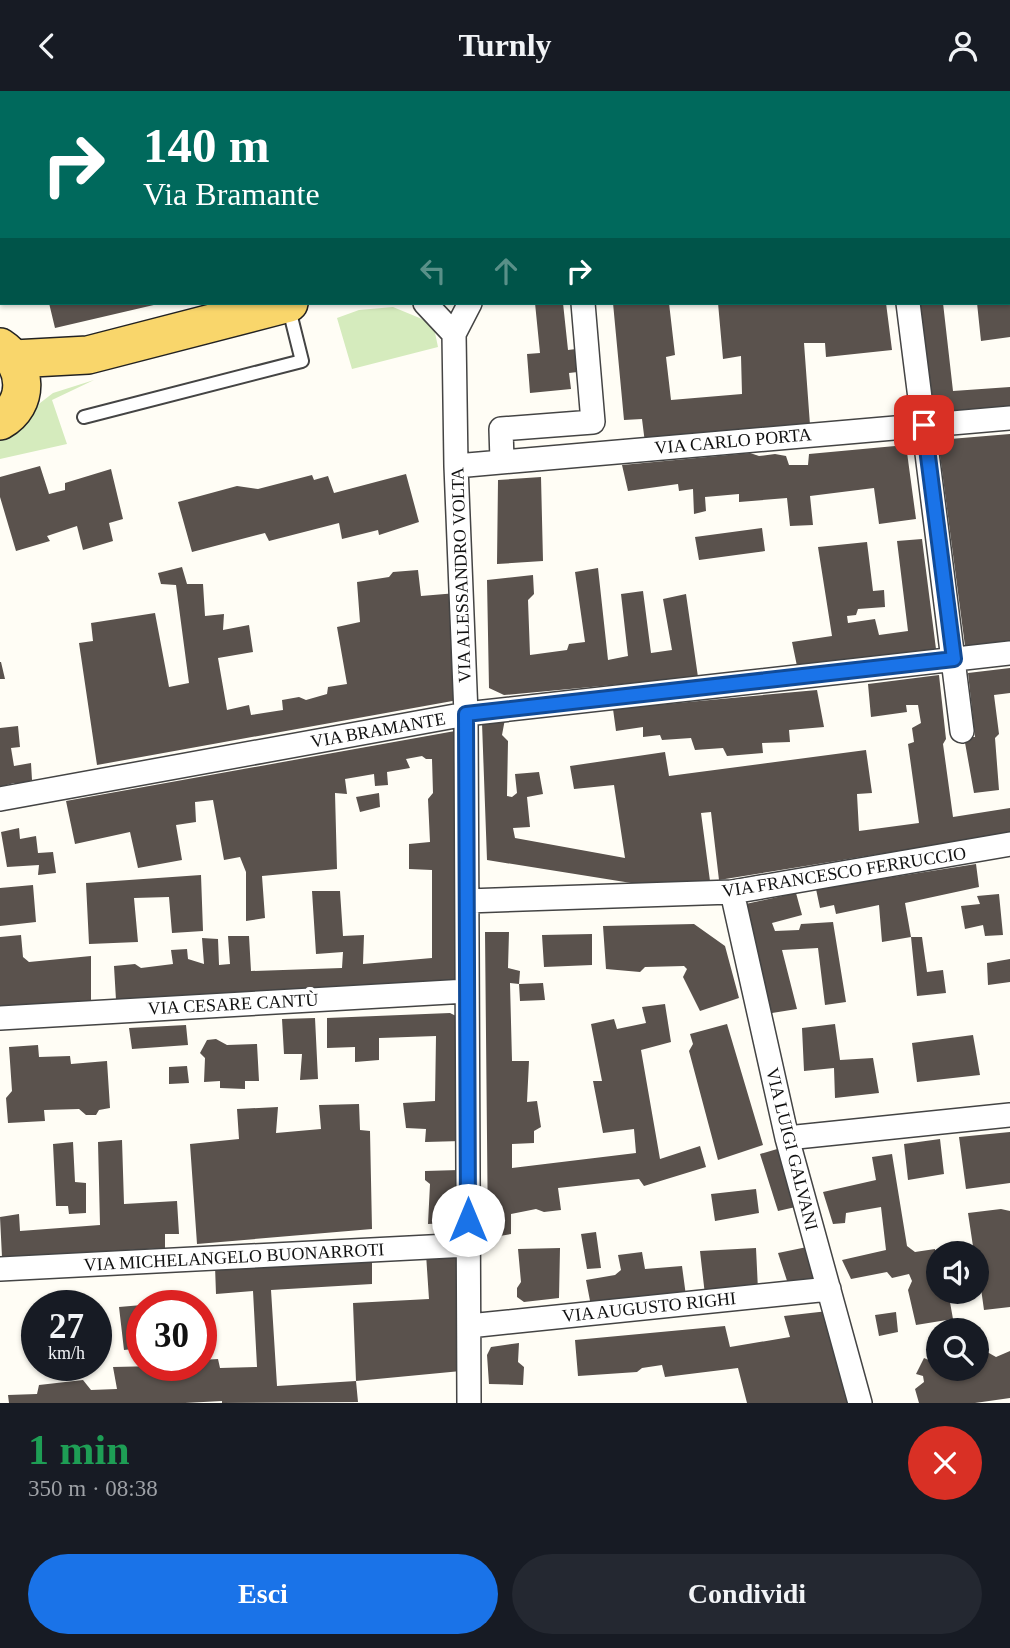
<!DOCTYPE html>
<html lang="it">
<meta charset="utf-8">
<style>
:root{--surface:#171b24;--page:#242831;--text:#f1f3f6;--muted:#9ea1a6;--accent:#1a73e8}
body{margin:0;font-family:"Times New Roman",serif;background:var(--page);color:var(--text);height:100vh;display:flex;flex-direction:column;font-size:26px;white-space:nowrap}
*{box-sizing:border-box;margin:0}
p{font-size:23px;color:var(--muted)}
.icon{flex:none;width:38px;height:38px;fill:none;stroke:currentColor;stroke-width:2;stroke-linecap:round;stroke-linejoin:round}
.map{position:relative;height:1312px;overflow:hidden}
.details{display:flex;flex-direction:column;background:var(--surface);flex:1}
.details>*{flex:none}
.top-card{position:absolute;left:0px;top:0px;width:1012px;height:214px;box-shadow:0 2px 5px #0004;background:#00695c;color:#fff;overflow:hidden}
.fabs{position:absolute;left:926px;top:1150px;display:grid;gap:14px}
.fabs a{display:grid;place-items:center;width:63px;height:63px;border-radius:50%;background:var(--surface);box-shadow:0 2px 5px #0004;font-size:35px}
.speed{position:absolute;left:21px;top:1199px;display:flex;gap:14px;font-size:35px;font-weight:700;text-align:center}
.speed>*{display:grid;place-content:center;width:91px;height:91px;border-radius:50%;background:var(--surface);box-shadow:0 2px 5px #0004;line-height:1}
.speed small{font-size:18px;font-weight:400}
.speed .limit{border:10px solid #d22;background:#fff;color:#111}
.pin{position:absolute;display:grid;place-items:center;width:60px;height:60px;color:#fff;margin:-30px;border-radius:14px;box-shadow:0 4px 10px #0006}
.me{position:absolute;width:77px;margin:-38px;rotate:0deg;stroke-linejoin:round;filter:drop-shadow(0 0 5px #0008)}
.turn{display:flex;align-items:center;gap:24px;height:147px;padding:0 28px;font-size:32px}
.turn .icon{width:91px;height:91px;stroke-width:2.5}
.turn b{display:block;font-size:49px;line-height:60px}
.lanes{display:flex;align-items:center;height:66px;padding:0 28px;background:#0003;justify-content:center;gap:35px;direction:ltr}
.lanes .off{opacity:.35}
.round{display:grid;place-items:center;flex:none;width:74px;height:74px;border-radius:37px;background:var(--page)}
.overview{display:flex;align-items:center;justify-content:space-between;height:119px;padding:0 28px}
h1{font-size:42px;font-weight:700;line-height:52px;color:#1e9e55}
.action{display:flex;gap:14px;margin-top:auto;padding:14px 28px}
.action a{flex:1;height:80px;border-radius:42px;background:var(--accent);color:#fff;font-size:28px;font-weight:700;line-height:80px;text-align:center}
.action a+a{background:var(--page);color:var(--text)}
header{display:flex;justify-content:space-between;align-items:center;height:91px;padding:0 28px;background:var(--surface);font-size:32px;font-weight:700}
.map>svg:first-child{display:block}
</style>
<header><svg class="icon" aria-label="back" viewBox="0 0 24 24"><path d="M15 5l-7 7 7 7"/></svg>Turnly<svg class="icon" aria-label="person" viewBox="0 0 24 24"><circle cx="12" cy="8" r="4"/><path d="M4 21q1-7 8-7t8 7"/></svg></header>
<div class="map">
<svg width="1010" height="1312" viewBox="0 0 1010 1312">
<rect width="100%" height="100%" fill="#fffdf5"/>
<path fill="#d5ebbd" d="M0,0h153l-151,2v31z
M393,216l29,12 12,9 4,19 -86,22 -15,-51 22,-8z
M94,289l-42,20 15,44 -67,15v-25l53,-41z"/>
<path fill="#5a524d" d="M49,212h109v1l-103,24z
M535,212h28l5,47 16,-2 2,23 -17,2 2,16 -41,4 -3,-39 13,-1z
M613,212h56l6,52 -9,2 5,43 71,-6 -1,-38 -18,3 -5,-56h168l6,47 -66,7 -1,-14h-21l6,82 -66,4 2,6 -101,8 -3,-24 -18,1z
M918,212h25l10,88 57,-4v22l-77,6z
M977,212h33v34l-29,4z
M1010,343v208l-45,4 -27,-206z
M906,354l10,74 -37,5 -5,-36 -64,8 3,29 -23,1 -3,-28 -48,4v-8l-34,3 1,14 -12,3 -1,-25 -14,2 -1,-7 -50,7 -6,-26 128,-12 9,3 16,-2 11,2 3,9h19l1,-11z
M40,375l9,28 16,-4v-7l46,-14 12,50 -14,4 4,18 -30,9 -6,-24 -30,10 3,5 -34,10 -16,-54v-20z
M406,383l13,48 -40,13 -1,-5 -36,9 -3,-16 -70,18 -4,-8 -73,19 -14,-50 59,-16 21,3 54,-14 2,5 14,-4 6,17z
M541,386l2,84 -46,3 1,-84z
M762,437l3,23 -66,9 -4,-23z
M922,448l14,110 -139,17 -5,-24 40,-6 -14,-89 49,-5 6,49 11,-1 1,17 -27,2 -2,6 -9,1 1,7 27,-4 4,16 29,-4 -11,-90z
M182,476l5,17h16l2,32 19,-2 -1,16 26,-5 4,27 -35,6 9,52 22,-5 2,10 32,-5 -1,-10 17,-3 7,3 21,-6 1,-7 19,-3 -10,-57 23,-5 -3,-40 32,-5 4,-5 25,-2 3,26 36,-3 1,107 -361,65 -18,-122 14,-2 -2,-18 64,-10 14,74 20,-4 -13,-98 -15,-1 -3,-11z
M598,477l10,92 20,-4 -7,-62 22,-3 8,62 21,-3 -9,-51 23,-5 12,83 -194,18 -15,-7 -2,-108 46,-5 1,19 -6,6 2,55 37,-5 2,-6 16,-2 -10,-70z
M0,571h1l4,17h-5z
M1010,577v25l-16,2 5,39 -4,4 4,52 -25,3 -10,-56h11l-7,-64z
M939,584l7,64 -3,5 10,73 57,-9v25l-291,47 -8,-68 -10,1 9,68 -60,5 -163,-26 -5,-137 23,-4 -3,16 6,6 -1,55 5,1 5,-4 -2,-19 24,-2 4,22 -16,3 3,30 -17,1 2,10 110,20 -11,-73 -40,4 -4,-23 95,-14 4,24 197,-26 6,43 -15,1 2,37 60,-8 -11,-79 6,-2 -2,-14 9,-5 -3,-18h-12l1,7 -36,5 -3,-33z
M817,599l7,37 -35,3 1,12 -28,1 1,10 -36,3 -4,-8 -28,2 -4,-12 -29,2 -2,-5 -17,2v-10l-27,4 -3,-22z
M18,635l2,21 -9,1 3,18 17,-3 1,17 -11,5 -7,-2 -14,4v-59z
M455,640l4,249 -343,20 -2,-34 21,-2 6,4 32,-4 -2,-14 16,-1 1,10 16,5 -2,-26 16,1 1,26 11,-1 -2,-28h21l2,35 91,-3 1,-16 -27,2 -4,-63h28l3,45 21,-1 -1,29 69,-6v-88l-23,-1v-25l21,-2 -2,-43 5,-6 -1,-34h-6l-4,-3 -16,3 4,9 -23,4 1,13 -13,1 -1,-12 -29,5 2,15 -12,-1 2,76 -75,7 3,42 -19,3v-49l-6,-15 -16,3 -11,-60 -18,2 1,20 -20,3 6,35 -44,8 -8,-36 -55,12 -9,-43z
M379,702l1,14 -20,5 -4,-15z
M19,737l1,11 16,-3 2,17 15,-1 3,21 -18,2 1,-10 -32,2 -6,-35z
M976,773l3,23 -74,16 6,34 -29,5 -3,-37 -43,9 -2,-9 -14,3 -4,-19z
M201,784l2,56 -31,2 -3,-36 -35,1 4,44 -49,2 -3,-61z
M33,794l3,37 -36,4v-38z
M796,802l6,22 -30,8 3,8 24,-1 2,-6 32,-2 13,80 -21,3 -7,-57 -36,2 15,59 -25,4 -31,-108z
M999,803l4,41 -18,1 -2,-11 -18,4 -4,-23 19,-2 -3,-8z
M694,833l31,22 14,52 -39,13 -17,-34 4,-8 -3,-3 -39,1 -5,5 -34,-3 -3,-43z
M485,841h24l-1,36 12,3 -1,13 -9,-1 2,78h17l-2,41 10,-1 4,26 -7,4v12l-22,1v24l124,-15 -2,-24 -31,4 -10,-52h9l-11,-57 23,-5 3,10 29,-6 -4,-16 23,-3 6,38 -30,8 19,109 40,-13 6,21 -62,19 -5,-7 -81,9 3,22 -17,2 -8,-3 -25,5v20l-23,4z
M592,843v31l-48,2 -2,-32z
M21,844l2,22 6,5 62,-6v46l-91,5v-70z
M911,846h11l5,35 16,-2 3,23 -29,3z
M1010,868v23l-22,3 -1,-22z
M543,892l2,17 -25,1 -1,-17z
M450,922l10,5 1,123 -36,1 1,-13 -20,-1 -3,-25 32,-2 1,-65 -57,2v22l-24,2v-15l-28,1v-30z
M315,927l3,61 -18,1 2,-26h-18l-2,-35z
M727,933l36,121 -45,15 -29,-109 4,-7 -3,-10z
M835,933l5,36 33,-2 6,35 -44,5 -1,-30 -30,3 -2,-43z
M186,934l2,20 -56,4 -3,-21z
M973,944l7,40 -63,7 -5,-39z
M216,948l11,6 30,-1 2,37h-14v8l-25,-1v-7l-16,1 1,-24 -5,-5 7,-13z
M38,954l1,12 31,-1 1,8 36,-3 3,47 -11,2 -3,5h-10l-7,-6 -35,1 1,11 -37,2 -2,-25 6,-7 -3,-44z
M187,975l2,17 -20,1v-17z
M359,1013l1,26 10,1 2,98 -175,15 -7,-100 49,-5 -2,-30 41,-2 -2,26 45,-4 -2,-24z
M1010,1041v51l-44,6 -7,-52z
M940,1048l4,35 -36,6 -4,-36z
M122,1049l2,64 53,-3 2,33h-14v14l-163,9 -2,-40 19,-3 1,17 80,-6 -2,-83z
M73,1051l2,40 11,1v30l-17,1 -1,-8h-12l-3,-62z
M784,1056l16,59 -22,5 -18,-57z
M892,1063l15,92 8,6 20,-3 3,42h10l5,28 -37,6 -8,-35 4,-9 -3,-7 -17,4 -5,-6 -36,7 -9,-19 44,-10 -5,-43 -35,6 -1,10 -12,1 -10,-32 53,-12 -4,-23z
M459,1079l1,40 -4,9 -7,4 -21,1 2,-40 -5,-4v-9z
M756,1098l3,24 -44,8 -4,-27z
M1001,1118l9,2v96l-26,3 -8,-57h-2l-6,-40z
M596,1141l5,36 -14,1 -6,-35z
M807,1156l11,35 -29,5 -11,-34z
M560,1157l-1,50 -35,4 -7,-5v-9l4,-6 -3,-33z
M756,1157l2,42 -53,5 -5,-44z
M460,1160l1,120 -105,10 -3,-78 76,-4 -3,-45z
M642,1161l3,17 37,-3 4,30 -95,10 -5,-26 29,-5 6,-5 -3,-15z
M372,1164v29l-101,6 6,96 79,-5 2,21 -136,1v-2l-37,2h-176l-1,-8 29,-1 2,-9 44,-5 8,10 26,-1 -4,-22 88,-2v-5l17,-1 2,9 37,-1 -4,-76 -37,3 -1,-28z
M193,1210v4h-32v-1z
M142,1214v43l-18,2 -5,-43z
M828,1220l25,92h-106l-9,-35 -73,9 -3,-12 -20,3 -5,4 -59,4 -3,-36 150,-14 5,21 60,-10 -6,-21z
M896,1221l2,20 -19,4 -4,-21z
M519,1252l-1,19 6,5 -1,18 -34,-1 -2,-29 4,-8z
M980,1257l16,9 14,-6v47l-35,5h-56l-4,-14 9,-7 -1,-6 -7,-2 8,-16 14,6v5h38v-13z"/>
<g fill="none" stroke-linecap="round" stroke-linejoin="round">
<defs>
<path id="lane" d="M0,103l2,-2
M84,326l218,-56 -14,-56"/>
<path id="street" d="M236,0v2
M893,0v2
M909,0l3,2
M17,2l2,-2
M176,2l2,-2
M0,21l2,-2
M0,137l2,-1
M425,212l29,31
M908,212l54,428
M502,370l-1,-32 92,-7 -10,-119
M456,375l554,-48
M0,708l466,-85 544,-61
M732,801l55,246 73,265
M467,810l265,-9 278,-48
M0,927l467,-27
M787,1047l223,-23
M0,1178l468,-24
M469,1235l360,-37
M469,1312l-3,-689 -10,-248 -2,-132 16,-31"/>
<path id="primary" d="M0,256c28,18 30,57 0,74
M14,268l74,-4 201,-52"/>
</defs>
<use href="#lane" stroke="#444" stroke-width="16"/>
<use href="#street" stroke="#444" stroke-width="26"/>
<use href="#primary" stroke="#222" stroke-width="40"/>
<use href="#lane" stroke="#fff" stroke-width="12"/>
<use href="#street" stroke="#fff" stroke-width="23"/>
<use href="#primary" stroke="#f9d66b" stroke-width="37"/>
</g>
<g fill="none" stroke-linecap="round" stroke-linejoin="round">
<defs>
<path id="route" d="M468,1129l-2,-506 488,-55 -30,-234"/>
</defs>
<use href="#route" stroke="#114b97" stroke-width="18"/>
<use href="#route" stroke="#1a73e8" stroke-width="12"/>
</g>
<g text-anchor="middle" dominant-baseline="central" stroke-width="7" stroke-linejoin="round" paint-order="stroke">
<g font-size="18" fill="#111" stroke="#fff">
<text transform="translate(733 350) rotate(-5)">VIA CARLO PORTA</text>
<text transform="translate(461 484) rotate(-92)">VIA ALESSANDRO VOLTA</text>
<text transform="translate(378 639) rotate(-10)">VIA BRAMANTE</text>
<text transform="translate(844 781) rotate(-9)">VIA FRANCESCO FERRUCCIO</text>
<text transform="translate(233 913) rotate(-3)">VIA CESARE CANTÙ</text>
<text transform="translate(792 1058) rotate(76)">VIA LUIGI GALVANI</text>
<text transform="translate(234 1166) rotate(-3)">VIA MICHELANGELO BUONARROTI</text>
<text transform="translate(649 1216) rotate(-6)">VIA AUGUSTO RIGHI</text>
</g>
</g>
</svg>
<div class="fabs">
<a><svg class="icon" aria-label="sound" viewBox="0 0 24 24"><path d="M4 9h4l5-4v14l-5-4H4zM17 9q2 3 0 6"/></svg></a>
<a><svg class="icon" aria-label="search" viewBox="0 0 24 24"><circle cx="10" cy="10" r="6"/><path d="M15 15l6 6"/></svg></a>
</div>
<div class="speed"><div>27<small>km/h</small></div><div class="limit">30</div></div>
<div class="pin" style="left:924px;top:334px;background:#d93025"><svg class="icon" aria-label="arrive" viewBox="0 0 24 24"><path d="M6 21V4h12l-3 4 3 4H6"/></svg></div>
<svg class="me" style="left:468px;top:1129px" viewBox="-20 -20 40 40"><circle r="19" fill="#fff"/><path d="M0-13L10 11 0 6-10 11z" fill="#1a73e8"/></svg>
<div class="top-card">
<div class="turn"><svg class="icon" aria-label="right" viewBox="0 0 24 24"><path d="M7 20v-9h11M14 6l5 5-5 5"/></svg><div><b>140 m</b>Via Bramante</div></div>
<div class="lanes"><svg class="icon off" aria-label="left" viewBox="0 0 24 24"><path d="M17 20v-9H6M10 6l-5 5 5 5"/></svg><svg class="icon off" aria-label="ahead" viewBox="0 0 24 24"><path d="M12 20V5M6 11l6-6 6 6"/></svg><svg class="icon" aria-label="right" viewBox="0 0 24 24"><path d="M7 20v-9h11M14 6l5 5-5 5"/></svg></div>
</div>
</div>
<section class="details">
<div class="overview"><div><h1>1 min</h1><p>350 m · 08:38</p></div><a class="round" style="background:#d93025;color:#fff"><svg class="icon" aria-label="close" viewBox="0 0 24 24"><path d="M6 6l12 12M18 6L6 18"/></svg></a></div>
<div class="action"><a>Esci</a><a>Condividi</a></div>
</section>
